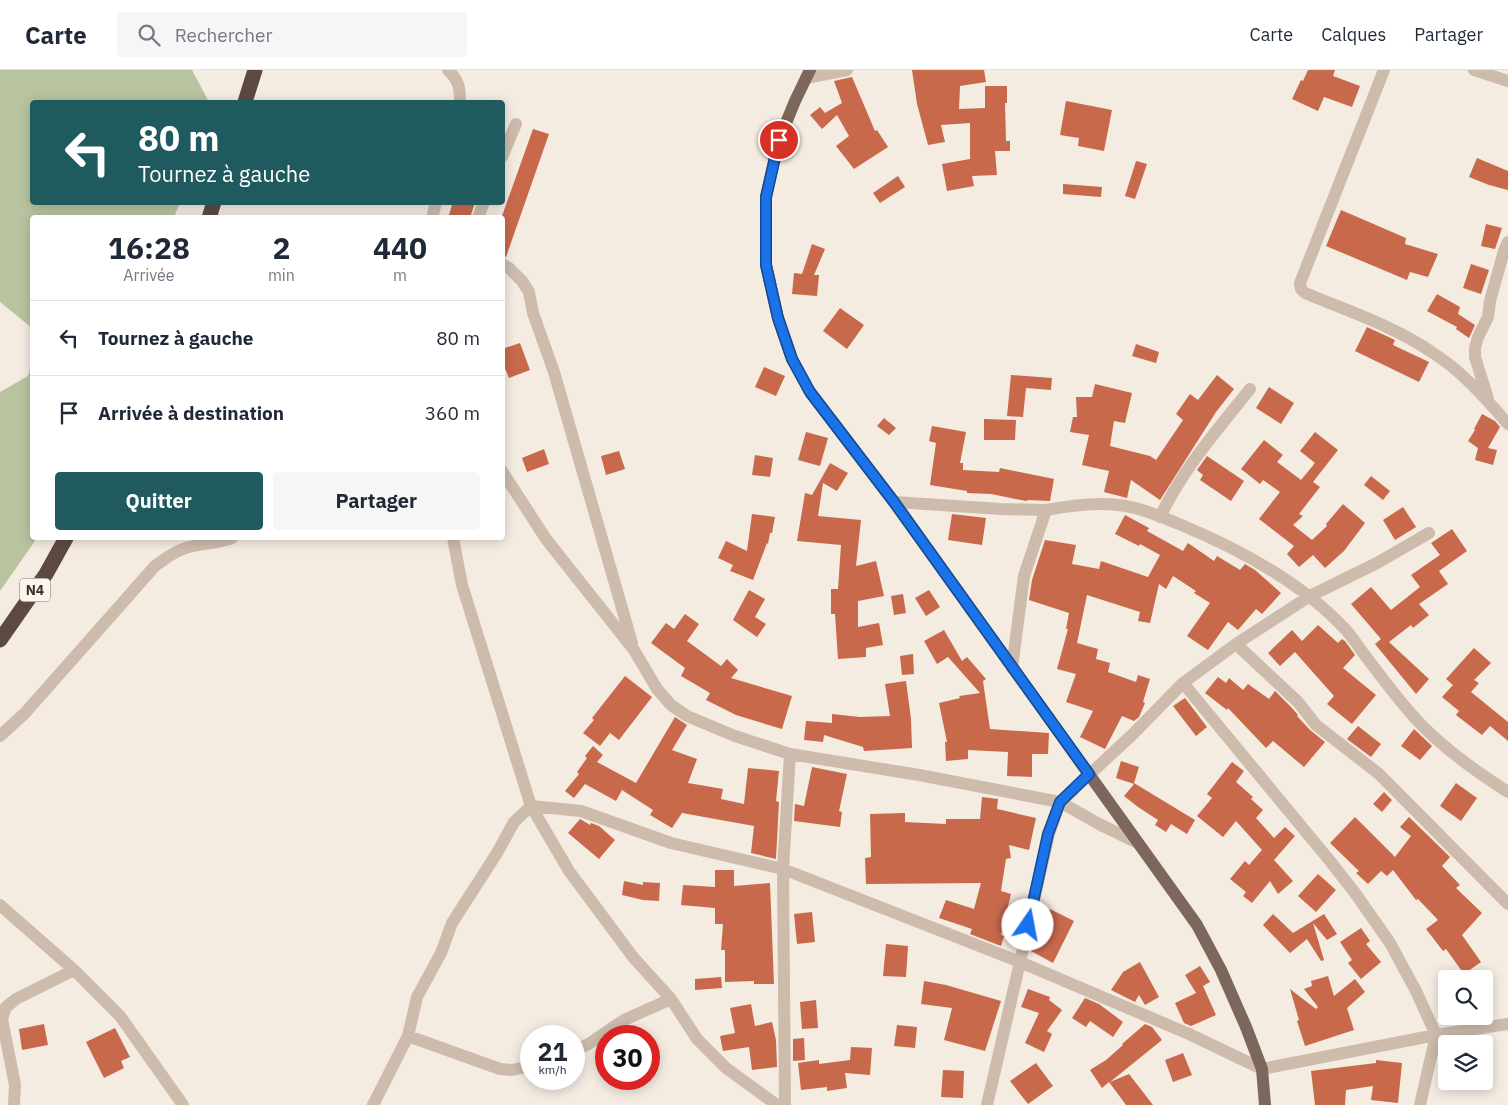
<!DOCTYPE html>
<html lang="fr">
<meta charset="utf-8">
<style>
:root{--surface:#fff;--page:#f6f6f7;--text:#1f2937;--muted:#747a83;--line:#e0e1e3;--accent:#1f5a5e}
body{margin:0;font-family:"IBM Plex Sans",sans-serif;background:var(--page);color:var(--text);height:100vh;display:flex;flex-direction:column;font-size:19px;white-space:nowrap}
*{box-sizing:border-box;margin:0}
p{font-size:16px;color:var(--muted)}
.icon{flex:none;width:28px;height:28px;fill:none;stroke:currentColor;stroke-width:2;stroke-linecap:round;stroke-linejoin:round}
.map{position:relative;flex:1;overflow:hidden}
.details{position:absolute;left:30px;top:145px;width:475px;height:325px;display:flex;flex-direction:column;background:var(--surface);border-radius:5px;box-shadow:0 2px 12px #0003}
.details>*{flex:none}
.top-card{position:absolute;left:30px;top:30px;width:475px;height:105px;border-radius:5px;box-shadow:0 2px 12px #0003;background:#1f5a5e;color:#fff;overflow:hidden}
.buttons{position:absolute;left:1438px;top:900px;display:grid;gap:10px}
.buttons a{display:grid;place-items:center;width:55px;height:55px;border-radius:5px;background:var(--surface);box-shadow:0 2px 12px #0003;font-size:25px}
.speed{position:absolute;left:520px;top:955px;display:flex;gap:10px;font-size:25px;font-weight:700;text-align:center}
.speed>*{display:grid;place-content:center;width:65px;height:65px;border-radius:50%;background:var(--surface);box-shadow:0 2px 12px #0003;line-height:1}
.speed small{font-size:12px;font-weight:400}
.speed .limit{border:8px solid #d22;background:#fff;color:#111}
.pin{position:absolute;display:grid;place-items:center;width:42px;height:42px;color:#fff;margin:-21px;border:2px solid #fff;border-radius:50%;box-shadow:0 1px 5px #0007}
.me{position:absolute;width:55px;margin:-28px;rotate:12deg;stroke-linejoin:round;filter:drop-shadow(0 0 4px #0008)}
.turn{display:flex;align-items:center;gap:18px;height:105px;padding:0 25px;font-size:22px}
.turn .icon{width:65px;height:65px;stroke-width:2.5}
.turn b{display:block;font-size:35px;line-height:42px}
.eta{display:flex;justify-content:space-evenly;align-items:center;height:85px;text-align:center}
.eta b{font-size:30px;font-weight:800;line-height:35px}
.button{display:flex;gap:10px;margin-top:auto;padding:10px 25px}
.button a{flex:1;height:58px;border-radius:5px;background:var(--accent);color:#fff;font-size:20px;font-weight:800;line-height:58px;text-align:center}
.button a+a{background:var(--page);color:var(--text)}
ul{padding:0;list-style:none}
li{display:flex;align-items:center;gap:15px;height:75px;padding:0 25px;border-top:1px solid var(--line)}
li div{flex:1}
li b{display:block;font-size:19px}
li em{font-style:normal}
header{display:flex;align-items:center;gap:30px;box-sizing:border-box;height:70px;padding:0 25px;background:var(--surface);border-bottom:1px solid var(--line)}
header strong{font-size:24px}
nav{display:flex;gap:28px;margin-inline-start:auto;font-size:18px}
.search{width:350px;height:45px;background:var(--page);display:flex;align-items:center;gap:12px;box-sizing:border-box;padding:0 18px;border-radius:5px;color:var(--muted);font-size:19px}
.map>svg:first-child{display:block}
</style>
<header>
<strong>Carte</strong>
<div class="search"><svg class="icon" aria-label="search" viewBox="0 0 24 24"><circle cx="10" cy="10" r="6"/><path d="M15 15l6 6"/></svg>Rechercher</div>
<nav><a>Carte</a><a>Calques</a><a>Partager</a></nav>
</header>
<div class="map">
<svg width="1508" height="1035" viewBox="0 0 1508 1035">
<rect width="100%" height="100%" fill="#f4ebe1"/>
<path fill="#b8c4a0" d="M0,0h192l17,32h-177v100l148,1 -6,14 -142,1v110l-32,-26z
M32,292v176h5l-37,53v-199l28,-16z"/>
<path fill="#c8694b" d="M912,0h72l2,12 -26,4 -1,23 26,-1v-22h22v17h-2l1,38h4v10h-15l2,24 -25,1 2,10 -27,5 -5,-27 28,-5v-36l-29,2 4,17 -17,3 -11,-41z
M1308,0h27l-2,6 27,10 -8,21 -28,-10 -6,14 -26,-12 9,-19 2,1z
M852,7l23,54 2,-1 11,17 -34,22 -18,-23 13,-10 -12,-21 -15,14 -12,-14 10,-8 5,6 17,-10 -8,-22z
M1066,31l46,9 -8,41 -26,-5 1,-8 -19,-3z
M533,59l16,5 -43,123 -4,-1v-40z
M1477,88l31,13v19l-19,-5 -20,-8z
M1136,91l11,3 -12,35 -10,-3z
M898,106l7,11 -25,16 -7,-10z
M1063,114l39,3 -1,10 -38,-3z
M453,132h22l-5,16h-22z
M1341,140l65,28 -1,6 33,10 -10,23 -18,-5 -3,8 -81,-34z
M1486,154l16,4 -7,21 -14,-3z
M812,174l13,5 -11,26h5l-2,21 -25,-2 2,-21 8,1z
M1471,194l18,6 -8,24 -18,-6z
M1437,224l23,13 -2,7 17,11 -6,13 -13,-9 1,-2 -30,-16z
M840,238l24,17 -17,24 -24,-18z
M1367,257l28,13 -2,5 36,17 -10,20 -64,-31z
M520,273l10,27 -21,8 -7,-17v-12z
M1136,274l23,8 -3,11 -24,-7z
M764,297l21,9 -9,20 -21,-9z
M1011,305l41,3 -1,12 -25,-2 -3,29 -16,-1z
M1217,305l17,14 -18,23 -56,88 -29,-20 -4,18 -23,-6 5,-21 -27,-6 7,-30 -19,-3 3,-15h4l-1,-20h16l3,-13 37,9 -7,30 -11,-2 -4,25 40,10 6,4 27,-40 -7,-6 14,-20 8,6z
M1269,317l25,16 -13,21 -25,-16z
M1482,344l13,7 5,6 -12,21 9,2 -4,15 -18,-5 3,-12 -10,-7 7,-11 -1,-1z
M884,348l12,10 -7,7 -12,-9z
M984,349l32,1 -1,20h-31z
M932,356l34,6 -6,31h3v7l36,2 1,-4 54,11 -4,22 -22,-1 -2,1 -35,-7 -24,-1v-2l-37,-6 6,-42 -7,-2z
M806,362l22,6 -8,28 -22,-6z
M1315,362l23,18 -25,32 7,5 -21,27 4,2 -10,9 19,15 15,-14 -1,-2 17,-20 22,19 -21,28 -19,17 -12,-13 -14,12 -12,-13 7,-8 -35,-27 21,-27 -17,-12 -3,4 -19,-15 23,-29 19,15 -6,7 24,18 14,-17 -15,-12z
M544,379l5,15 -22,8 -5,-14z
M619,381l6,18 -19,6 -5,-19z
M755,385l18,3 -3,19 -18,-2z
M1207,386l37,25 -13,20 -31,-21 3,-5 -6,-5z
M830,393l18,10 -11,18 -14,-8 -5,33 43,4 -5,46 20,-5 8,35 -26,5v26l21,-4 4,22 -17,3v9l-28,2 -3,-45h-4v-25h7l3,-44 -44,-4 8,-48 7,2z
M1371,406l19,15 -7,9 -19,-15z
M1403,437l13,20 -21,13 -12,-20z
M752,444l23,3 -3,16h-2l-2,11 -1,-1 -14,37 -23,-9 3,-6 -15,-7 8,-17 21,10z
M952,444l34,4 -4,27 -34,-5z
M1125,445l24,13 -2,3 36,20 5,-8 26,18 3,-5 23,14 5,-6 10,6 26,23 -19,21 -6,-5 -18,21 -10,-8 -20,28 -21,-14 23,-33 -16,-10 2,-2 -23,-15 -7,13 -7,-5 -9,39 -12,-2 2,-9 -53,-17 -10,48 21,6 -2,10 14,4 -2,9 28,10 2,-7 12,4 -7,23 2,1 -6,14 -5,4 -12,-5 -17,33 -25,-12 13,-26 -27,-9 10,-28 -19,-5 11,-40h-2l3,-16 -40,-13 3,-20 13,-40 31,5 -4,19 27,5 2,-8 47,16 12,-22 -20,-11 -1,2 -24,-12z
M1452,459l15,22 -28,20 9,13 -29,20 10,11 -16,13 -2,-3 -22,17 40,37 -13,15 -41,-50 6,-5 -30,-35 20,-17 20,23 29,-23 -9,-12 29,-20 -9,-12z
M749,520l16,9 -10,18 11,7 -9,13 -24,-17z
M929,520l11,17 -14,9 -11,-18z
M903,524l3,19 -12,2 -3,-19z
M685,544l14,10 -12,17 34,25 6,-7 11,11 -7,8 61,18 -10,33 -46,-14 -30,-15 4,-7 -29,-17 4,-8 -34,-25 15,-20 8,6z
M1318,555l20,18 4,-4 3,2 10,14 -12,13 33,27 -24,29 -25,-20 7,-8 -39,-44 -15,14 -12,-13 24,-23 10,11z
M944,560l18,31 5,-4 19,22 -3,2 7,48 59,4 -1,21h-16v23l-25,-1 1,-24 -40,-2v9l-22,2 -1,-19h2l-8,-39 21,-5 -1,-2 21,-3 -32,-36 -11,7 -13,-23z
M1474,578l17,15 -17,17 5,3 -8,9 37,30v19l-18,-15 -8,9 -26,-20 3,-4 -17,-14 11,-12 -7,-6z
M913,584l1,20 -12,1 -2,-19z
M625,606l27,21 -33,43 -9,-7 -10,13 -17,-13 11,-13 -2,-2z
M1218,607l8,6 3,-5 14,12 5,-6 21,15 6,-8 17,17 6,7 -1,1 13,14 15,12 -21,25 -31,-26 -7,7 -38,-40 -1,2 -22,-17z
M906,611l5,38 1,29 -48,3 -1,-4 -39,-12 -1,7 -19,-2 2,-19 26,2v-9l28,3 30,-1 -5,-32z
M1185,628l22,29 -11,9 -23,-30z
M675,647l12,8 -15,25 25,9 -9,24 35,6 -2,10 23,5 4,-36 31,3 -3,30 3,1 -3,57 -25,-6 3,-27 -72,-13 -10,15 -22,-13 3,-5 -31,-20 -6,11 -31,-17 -11,14 -9,-7 14,-17 -2,-2 10,-14 -2,-2 8,-10 10,9 -6,7 39,21z
M1358,656l23,18 -10,13 -24,-18z
M1414,659l18,17 -12,14 -19,-14z
M1121,691l18,6 -5,16 61,37 -8,14 -16,-10 -5,8 -11,-7 3,-5 -20,-13 -14,-11 10,-12 -18,-6z
M1232,692l12,9 -8,11 17,15 -2,2 12,11 -7,8 18,20 11,-11 10,9 -21,24 19,21 -15,13 -8,-13 -18,22 -9,-7 3,-4 -16,-13 15,-18 4,4 13,-15 -26,-29 -13,16 -26,-21 15,-18 -5,-4z
M812,697l35,7 -8,37 3,1 -2,15 -46,-6 1,-17 9,2z
M1456,713l21,15 -16,23 -21,-15z
M1384,722l8,8 -10,12 -9,-8z
M982,727l16,2 -1,10 39,9 -7,32 -20,-5 2,13 -5,1 -5,32 10,3 -10,41 3,1 -3,10 -31,-12 2,-5 -33,-11 7,-18 28,9 7,-26 -115,1 -1,-26 6,-1 -1,-43 35,-1v9l41,2v-5h34z
M1355,747l40,40 16,-21 -11,-9 9,-10 41,40 -8,9 18,19 -4,3 26,25 -20,22 19,27 -17,12 -18,-25 -3,2 -17,-22 12,-9 -20,-21 -2,1 -23,-30 -6,6 -6,-5 -13,13 -12,-11 3,-2 -29,-28z
M580,749l10,6 1,-2 8,3 16,14 -16,19 -31,-26z
M715,800h19v16l36,-3 4,101h-20v-3l-29,1v-32h-4l2,-26h-8v-16l-34,-3 2,-20 32,2z
M1318,804l18,16 -20,22 -18,-16z
M624,811l19,4v-3l17,1 -1,18 -16,-1 -21,-5z
M1050,839l24,12 -21,42 -22,-12 2,-9z
M812,842l3,30 -18,2 -3,-30z
M1273,844l20,19 31,-19 13,20 -10,6 -14,-17 11,37 -3,1 -14,-22 -17,14 -27,-28z
M1361,858l9,13 -4,3 15,18 -20,17 -13,-16 4,-3 -12,-18z
M886,874l22,2 -2,31 -23,-1z
M1140,892l19,35 -14,8 -6,-10 -4,7 -24,-12 12,-18z
M1200,896l10,16 -7,4 13,29 -25,11 -7,-3 -9,-20 21,-10 -11,-18z
M1328,906l6,20 21,-17 10,13 -18,16 7,22 -49,16 -8,-25 2,-1 -9,-31 26,20 2,-2 -14,-18 8,-3 -1,-5z
M721,907l1,11 -27,2v-11z
M924,911l22,4 55,16 -16,50 -41,-11 8,-32 -31,-4z
M1028,919l22,8 -1,3 13,10 -15,21 5,3 -8,18 -19,-9 14,-30 -18,-6z
M1085,928l14,6 24,18 -10,15 -23,-16 -4,6 -14,-9z
M816,930l2,28 -16,1 -2,-27z
M751,934l4,22 17,-4 4,18 1,27 -25,3 -3,-23 -26,4 -3,-15 15,-3 -5,-25z
M44,954l4,21 -26,5 -3,-21z
M1145,954l7,3 10,13 -52,42 19,-8 24,31h-27l-17,-23 -7,6 -12,-18 16,-10 17,-15 -1,-1z
M897,955l20,2 -2,21 -21,-2z
M115,958l15,29 -9,4 3,7 -20,10 -18,-36z
M804,968l1,22 -12,1v-22z
M851,977l21,1 -2,27 -25,-2 2,15 -20,3v-4l-26,3 -3,-27 21,-3v4l31,-4z
M1183,983l9,22 -19,7 -8,-22z
M1376,990l26,3 -4,40 -27,-3 2,-14 -27,4 -1,15h-30l-4,-34 65,-8z
M1036,993l17,23 -25,18 -18,-23z
M943,1000l21,1 -1,27 -22,-1z"/>
<g fill="none" stroke-linecap="round" stroke-linejoin="round">
<path stroke="#cdbbac" stroke-width="12" d="M448,0c11,10 12,18 12,32
M1384,0l-84,213 1,6 4,4c43,18 89,33 128,60 29,18 53,46 75,71
M1474,0l34,11
M806,8l41,-8
M502,87l14,-33
M432,148l4,-16
M478,148l6,-16
M502,194l7,4 13,13 7,11 4,21 21,59 78,271
M1488,329l-13,-42v-9l3,-11 10,-20 2,-16 14,-50 4,-9
M502,401l44,68 88,111 23,39 14,16 16,11 48,20 55,18 129,21 141,27 39,22 39,19
M894,432l107,7 45,1
M1160,447c23,-48 57,-87 90,-128
M453,468l9,47 69,221 38,65 64,86 38,42 26,40 29,29 51,37
M1236,574l62,58 18,23 63,49 129,130
M1012,598l12,-92 22,-66c22,-4 49,-8 72,-5 21,2 41,11 61,19 58,24 121,57 165,104 9,9 15,20 23,30 15,20 30,40 47,59 26,29 61,54 94,75
M1183,613l53,-39 74,-48 67,-33 52,-30
M0,666l25,-23 130,-147c10,-7 19,-15 31,-18 15,-5 32,-4 46,-10
M0,835l74,65 46,46 63,89
M408,966l92,33 12,1 19,-4
M574,980l13,-5 37,-25 47,-21
M14,1035l1,-20 -13,-66 4,-12 10,-8 58,-29
M373,1035l35,-69 9,-39 24,-44 11,-30 45,-70 17,-31 17,-16 50,5 90,32 112,26 7,-115
M785,1035l-2,-236 237,93 -33,143
M1420,1035l16,-70 -20,-44 -26,-48 -35,-50 -25,-32 -147,-178 -50,51 -73,68 -11,32 -29,128 169,72 73,35 174,-34 72,-11"/>
<path stroke="#7d675c" stroke-width="12" d="M810,0l-15,31 -16,39 -13,57v68l12,53 14,41 18,33 84,110 303,423 24,45 25,57 16,42 3,36"/>
<path stroke="#5c4a42" stroke-width="15" d="M245,32l10,-32
M209,148l5,-16
M0,570l46,-66 20,-36"/>
</g>
<g fill="none" stroke-linecap="round" stroke-linejoin="round">
<defs>
<path id="route" d="M779,70l-13,57v68l12,53 14,41 18,33 84,110 195,272 -29,28 -12,32 -20,91"/>
</defs>
<use href="#route" stroke="#114b97" stroke-width="12"/>
<use href="#route" stroke="#1a73e8" stroke-width="9"/>
</g>
<g text-anchor="middle" dominant-baseline="central" stroke-width="5" stroke-linejoin="round" paint-order="stroke">
<rect fill="#fbf5ee" stroke="#756b66" stroke-width="1" x="20" y="508.5" width="30" height="23" rx="4"/>
<g font-size="14" font-weight="bold" fill="#3b302b">
<text x="35" y="520">N4</text>
</g>
</g>
</svg>
<div class="buttons">
<a><svg class="icon" aria-label="search" viewBox="0 0 24 24"><circle cx="10" cy="10" r="6"/><path d="M15 15l6 6"/></svg></a>
<a><svg class="icon" aria-label="layers" viewBox="0 0 24 24"><path d="M12 4l9 5-9 5-9-5zM3 14l9 5 9-5"/></svg></a>
</div>
<div class="speed"><div>21<small>km/h</small></div><div class="limit">30</div></div>
<div class="pin" style="left:779px;top:70px;background:#d93025"><svg class="icon" aria-label="arrive" viewBox="0 0 24 24"><path d="M6 21V4h12l-3 4 3 4H6"/></svg></div>
<svg class="me" style="left:1028px;top:855px" viewBox="-20 -20 40 40"><circle r="19" fill="#fff"/><path d="M0-13L10 11 0 6-10 11z" fill="#1a73e8"/></svg>
<div class="top-card">
<div class="turn"><svg class="icon" aria-label="left" viewBox="0 0 24 24"><path d="M17 20v-9H6M10 6l-5 5 5 5"/></svg><div><b>80 m</b>Tournez à gauche</div></div>
</div>
<section class="details">
<div class="eta">
<div><b>16:28</b><p>Arrivée</p></div>
<div><b>2</b><p>min</p></div>
<div><b>440</b><p>m</p></div>
</div>
<ul>
<li><svg class="icon" aria-label="left" viewBox="0 0 24 24"><path d="M17 20v-9H6M10 6l-5 5 5 5"/></svg><div><b>Tournez à gauche</b></div><em>80 m</em></li>
<li><svg class="icon" aria-label="arrive" viewBox="0 0 24 24"><path d="M6 21V4h12l-3 4 3 4H6"/></svg><div><b>Arrivée à destination</b></div><em>360 m</em></li>
</ul>
<div class="button"><a>Quitter</a><a>Partager</a></div>
</section>
</div>
